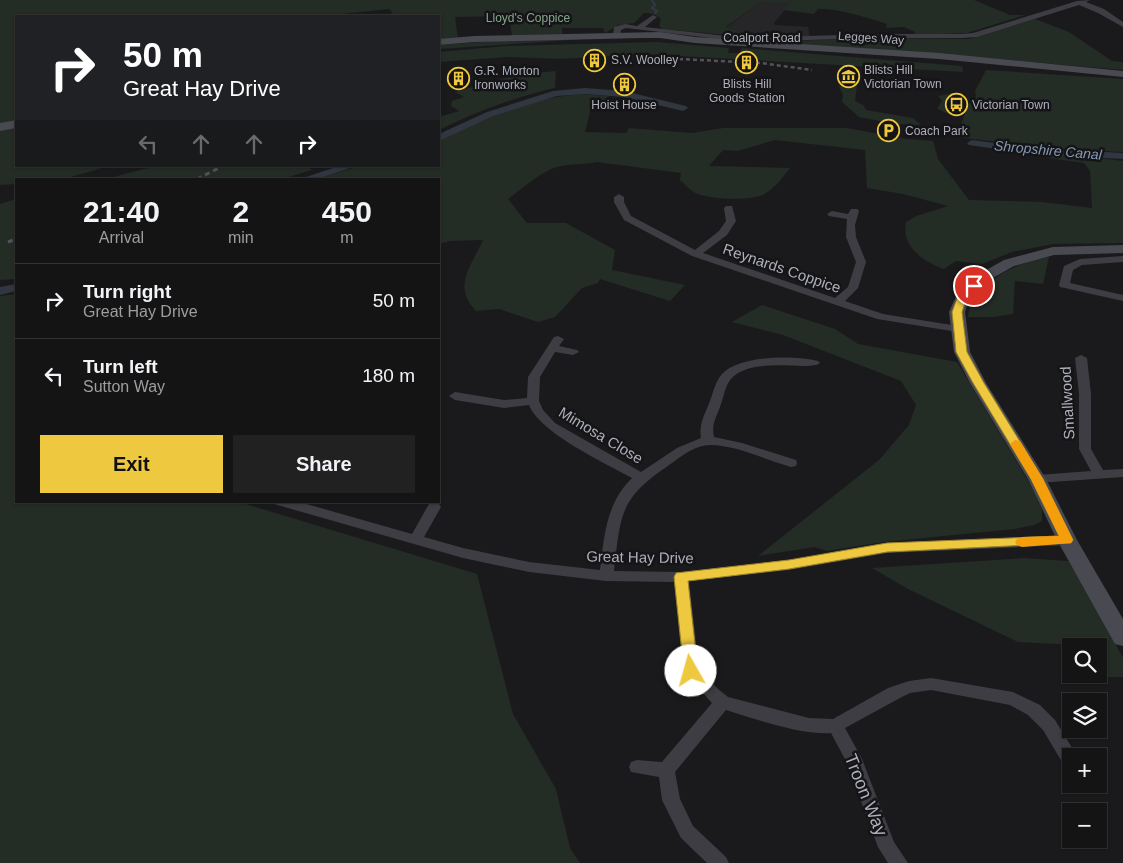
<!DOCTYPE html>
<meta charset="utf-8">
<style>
:root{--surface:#141415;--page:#212122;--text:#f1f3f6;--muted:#9d9ea0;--line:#333334;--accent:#eec940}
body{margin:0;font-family:Arial,sans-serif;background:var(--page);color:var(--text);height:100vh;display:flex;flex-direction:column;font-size:19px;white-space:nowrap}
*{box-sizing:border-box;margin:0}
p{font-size:16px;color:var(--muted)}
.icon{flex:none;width:28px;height:28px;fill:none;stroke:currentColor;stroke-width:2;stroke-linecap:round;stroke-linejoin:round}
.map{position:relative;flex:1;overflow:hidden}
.side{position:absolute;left:15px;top:178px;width:425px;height:325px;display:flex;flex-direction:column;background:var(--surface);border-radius:0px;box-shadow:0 1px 4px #0004,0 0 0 1px var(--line)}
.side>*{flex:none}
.top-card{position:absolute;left:15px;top:15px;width:425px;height:152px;border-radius:0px;box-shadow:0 1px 4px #0004,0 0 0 1px var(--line);background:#202124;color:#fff;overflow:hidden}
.buttons{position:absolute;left:1062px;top:638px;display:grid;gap:10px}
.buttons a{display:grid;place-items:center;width:45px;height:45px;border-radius:0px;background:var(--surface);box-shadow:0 1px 4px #0004,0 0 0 1px var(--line);font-size:25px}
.pin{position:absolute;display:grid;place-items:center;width:42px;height:42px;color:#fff;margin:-21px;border:2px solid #fff;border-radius:50%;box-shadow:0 1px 5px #0007}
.me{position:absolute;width:55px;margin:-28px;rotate:353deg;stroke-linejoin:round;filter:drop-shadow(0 0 4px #0008)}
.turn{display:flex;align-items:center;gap:18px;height:105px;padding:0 25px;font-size:22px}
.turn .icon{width:65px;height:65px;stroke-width:2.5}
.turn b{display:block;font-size:35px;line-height:42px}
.lanes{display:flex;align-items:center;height:48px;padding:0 25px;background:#0003;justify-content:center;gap:25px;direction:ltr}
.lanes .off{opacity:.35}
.eta{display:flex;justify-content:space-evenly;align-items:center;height:85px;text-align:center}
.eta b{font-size:30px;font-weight:800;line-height:35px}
.action{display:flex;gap:10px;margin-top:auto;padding:10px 25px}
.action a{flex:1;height:58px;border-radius:0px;background:var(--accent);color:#111;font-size:20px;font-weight:800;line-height:58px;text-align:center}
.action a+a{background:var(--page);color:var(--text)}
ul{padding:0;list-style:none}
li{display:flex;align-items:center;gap:15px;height:75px;padding:0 25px;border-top:1px solid var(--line)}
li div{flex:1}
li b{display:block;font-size:19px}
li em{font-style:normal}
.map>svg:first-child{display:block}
</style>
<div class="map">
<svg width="1123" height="863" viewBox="0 0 1123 863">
<rect width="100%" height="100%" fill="#1a1a1c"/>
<path fill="#262629" d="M761,2h30l-17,21 1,2 33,2 2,10 -49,1 -35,-10z"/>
<path fill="#242c26" d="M0,0h974l36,15h15l-58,18 -52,2v-3l-11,-5 -18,1 1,-4c-22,-7 -45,-15 -69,-15l-4,5 -30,-4 6,-8h-29l-35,25 35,11 -98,-9 -4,-3 2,-7 -7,-5 -10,-1 -10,10 -16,2 -13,8 -2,-5h-41v6l-50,2 -2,-15 -10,-5 -45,1 3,22 -19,1v-24h-59l13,-3 -4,-4 -66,7h-307v104l-16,3z
M1035,19l34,13 43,29 11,1v8l-195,-17 -161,-11 105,-4 97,1z
M600,38l-161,11v-4l69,-5z
M657,42l72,6 -1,5h12l2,-5 220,18 1,6 -319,-18 -84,5 -52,-2 -69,5v-10l67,-6z
M986,70l137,9v73l-73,-4 -94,-11 13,-34 8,3 -2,-15z
M556,71l-1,17c-41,9 -79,24 -116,42v-13l20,-6 -8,-5 1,-5 12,-4 -9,-5 60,-17z
M857,85l-2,16 8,4 3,5 47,8 8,7 -26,-1 -36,-7 -17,-15 1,-7 -4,-9z
M958,92l-9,22 -12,-5 5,-9 -4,-4z
M582,94l27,2 -9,12h-9l-6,24 41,1 3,-5 63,5 31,-5h124l59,11 27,2 5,18 31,41 73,2 50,6 -2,-37 -6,-8 -36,-5 -10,-8 85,11v82l-70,1 -41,8 -30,12 -26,-3 -12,8c-20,-7 -43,-22 -38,-47l10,-6 32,-10 -45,-12 -36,-6 -2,-38 -90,-10 -37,11 -15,-1 -14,16 81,2c-7,9 -14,19 -24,25 -12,9 -55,6 -68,1 -7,-2 -13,-10 -18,-14l1,-7 -84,-11c-15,3 -30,1 -43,6 -15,5 -33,22 -46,31l19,24h39l49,27 -3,20 73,15 -15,16 -70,-22 -2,4 -16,5 -27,29 -17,5 -39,-13 -23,2c-24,-25 -5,-44 7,-71l-33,1 -11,3v-65h-124l45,-13h79v-26c42,-26 94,-42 143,-46z
M16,126v40h93l-45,13h-48v5l-16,1v-55z
M155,166h152l5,4 -30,9h-176z
M16,199v80l-16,1v-76z
M1049,257l-6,27 -28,-3 -2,33 -20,3h-25l3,-20c27,-23 42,-33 78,-40z
M16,294v207h220l241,73 36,140 43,75 14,59 10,15h-580v-567z
M762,305l73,24 23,15 99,18 76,127 9,21v11l-8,4 -19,4 -132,13 -56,9 -12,-4 -57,9 121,-96 30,-35 7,-20 -15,-24 -118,-46 -51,-13z
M1024,558l44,3 15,22 40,75v19h-18l-6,-10v-21l-81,-4 -110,-53 -36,-21z"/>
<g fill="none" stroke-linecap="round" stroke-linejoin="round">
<path stroke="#303740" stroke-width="2.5" d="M652,0l3,5 -3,3 5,3 -2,2"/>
<path fill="#303740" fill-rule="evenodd" d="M585,88l39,3 62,15 2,2 -5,3 -59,-14 -39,-3 -28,2 -64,20 -54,25v-7l48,-22 66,-21z
M972,140l61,8 90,5v6l-90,-5 -64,-9 -2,-2z
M339,166h17l-39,13h-17z
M16,284v7l-16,4v-8z"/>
<path fill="#3d3d43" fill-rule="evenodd" d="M1090,0l-4,2 18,7 19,13v5l-25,-14 -19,-8 -102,32 -15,1h-92l-125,4 -119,-14 -5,2 -1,7 -7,-2 1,-8 11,-3 12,2 16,-11 4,2 -12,10 100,11 125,-4h92l11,-1 104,-32z
M619,194l5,3v5l7,14 64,34 24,-19 7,-10 -2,-13 2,-2h6l4,15 -9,14 -24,18 132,45 13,-11 8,-25 -10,-25 1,-18 -18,-3 -2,-2 5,-3 16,3 3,-5h6l2,2 -4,14 1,12 10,25 -8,26 -13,13 38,13 75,12 6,3 -6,3 -81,-13 -185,-63 -68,-36 -10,-18v-5z
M1123,256v6l-41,3 -9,5 -3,13 53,12v6l-63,-14 -1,-2 5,-19 16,-7z
M558,336l6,3 -5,7 18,4 2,2 -6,3 -18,-3 -15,25 -1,24 4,9 12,13 86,49 36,-24 24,-10c-2,-13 2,-20 7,-32 5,-11 6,-23 14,-32 17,-19 73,-19 96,-13l2,2c-9,9 -69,-8 -89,16 -6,7 -7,17 -10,25 -4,13 -10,19 -7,33l28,6 54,17 1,3 -1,3 -5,1c-26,-7 -54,-22 -81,-22 -14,0 -27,10 -38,18 -52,35 -51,48 -58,108l67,1 108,-12 98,-17 180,-8 5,1 2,4 -2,4 -5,1 -180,8 -98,17 -100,11 10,88 19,20 10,8 81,21 24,1 55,-31 21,-7 22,-3 82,14 27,13 15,15 22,36h-6v13l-6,-2 -22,-37 -15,-15 -18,-10 -79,-15 -21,3 -10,5 -55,30 17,31 32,83 14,21h-20l-10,-16 -32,-86 -15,-28c-30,2 -76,-14 -105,-23l-51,62 5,27 13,27 33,31 3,6h-22l-26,-25 -19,-38 -3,-23 -28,-5 -2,-5 2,-5 6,-2 25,2 50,-59 -29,-32 -9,-89 -68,-1 -77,-9 -66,-14 -189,-54 -2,-3h24l116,33 17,-30h10l2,3 -17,30 39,11 66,14 71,8c4,-33 6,-67 32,-92 -27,-15 -92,-45 -103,-73l-25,3 -49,-8 -6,-4 6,-4 49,8 23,-2 1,-21 26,-40z
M1081,355l6,3 4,36v55l12,21 20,-1v8l-86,6 -5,-1 -2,-3 2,-3 5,-1 54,-4 -12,-22v-55l-4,-36z"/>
<path fill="#494a51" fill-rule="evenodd" d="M660,32l35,5 244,16 184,18v6l-184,-18 -244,-16 -35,-5h-19l-167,4 -35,3v-6l35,-3z
M16,120v8l-16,3v-8z
M1123,245v8l-69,2 -40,11 -23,13 -21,18 -5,15 5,40 16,31 60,96 31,61 46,79v27l-8,-2 -58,-104 -29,-61 -58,-96 -16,-31 -5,-40 9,-20 23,-19 23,-13 49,-13z"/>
<path stroke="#52535a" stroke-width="2.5" stroke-dasharray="4 3" stroke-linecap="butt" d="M679,59l82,4 51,7"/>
<path stroke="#52535a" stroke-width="3" stroke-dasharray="5 4" stroke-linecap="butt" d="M197,179l26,-13
M8,242l8,-3"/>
</g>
<path fill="#eec940" stroke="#9b832a" d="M974,283l5,3 -12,11 -5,15 5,40 17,31 59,96 30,61 -2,3 -184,9 -98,17 -101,12 10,90 -2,4 -5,1 -5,-1 -2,-4 -10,-94 2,-4 113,-13 98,-17 172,-7 -28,-57 -58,-96 -17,-31 -4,-40 7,-19z"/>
<path fill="#f59e0b" d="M1015,440l5,1 23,38 30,61 -2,3 -49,4 -5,-2 -2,-3 2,-3 5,-2 37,-1 -28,-57 -21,-35z"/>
<defs>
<symbol id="building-ring" viewBox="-11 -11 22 22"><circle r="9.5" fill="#151517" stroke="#eec940" stroke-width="1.5"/><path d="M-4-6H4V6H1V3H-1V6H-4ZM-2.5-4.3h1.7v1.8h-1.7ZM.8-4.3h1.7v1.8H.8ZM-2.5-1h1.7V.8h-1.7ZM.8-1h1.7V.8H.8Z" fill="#eec940"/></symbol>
<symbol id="museum-ring" viewBox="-11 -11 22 22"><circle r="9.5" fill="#151517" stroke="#eec940" stroke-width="1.5"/><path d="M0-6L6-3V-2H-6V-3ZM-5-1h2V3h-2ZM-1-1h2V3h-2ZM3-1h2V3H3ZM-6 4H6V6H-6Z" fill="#eec940"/></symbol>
<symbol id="bus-ring" viewBox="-11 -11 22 22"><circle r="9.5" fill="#151517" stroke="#eec940" stroke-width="1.5"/><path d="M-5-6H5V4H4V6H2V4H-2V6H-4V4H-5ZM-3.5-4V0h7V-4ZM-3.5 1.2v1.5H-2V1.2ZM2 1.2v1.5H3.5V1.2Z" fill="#eec940"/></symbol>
<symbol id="parking-ring" viewBox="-11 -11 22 22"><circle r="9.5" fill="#151517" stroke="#eec940" stroke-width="1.5"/><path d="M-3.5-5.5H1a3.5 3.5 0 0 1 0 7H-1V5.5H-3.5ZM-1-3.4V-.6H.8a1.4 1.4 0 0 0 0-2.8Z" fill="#eec940"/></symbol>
</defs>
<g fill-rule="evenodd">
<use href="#building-ring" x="582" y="48" width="25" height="25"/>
<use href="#building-ring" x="734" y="50" width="25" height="25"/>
<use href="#museum-ring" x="836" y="64" width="25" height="25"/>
<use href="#building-ring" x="446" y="66" width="25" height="25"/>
<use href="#building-ring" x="612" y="72" width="25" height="25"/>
<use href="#bus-ring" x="944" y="92" width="25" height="25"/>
<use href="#parking-ring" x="876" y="118" width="25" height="25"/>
</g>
<g text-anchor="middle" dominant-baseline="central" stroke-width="5" stroke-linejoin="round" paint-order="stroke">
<g font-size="12" fill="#85a68b" stroke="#151517">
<text x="528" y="18">Lloyd's Coppice</text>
</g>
<g font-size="12" fill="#adafbb" stroke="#151517">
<text x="762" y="38">Coalport Road</text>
<text transform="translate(871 38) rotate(4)">Legges Way</text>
</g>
<g font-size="12" fill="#adafbb" stroke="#151517" text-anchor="start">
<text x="611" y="60">S.V. Woolley</text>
<text x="864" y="70">Blists Hill<tspan x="864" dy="14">Victorian Town</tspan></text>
<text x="474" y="71">G.R. Morton<tspan x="474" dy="14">Ironworks</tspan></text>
<text x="747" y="84" text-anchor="middle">Blists Hill<tspan x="747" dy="14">Goods Station</tspan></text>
<text x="624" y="105" text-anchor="middle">Hoist House</text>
<text x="972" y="105">Victorian Town</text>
<text x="905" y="131">Coach Park</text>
</g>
<g font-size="14" font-style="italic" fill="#8599b5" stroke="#151517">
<text transform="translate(1048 150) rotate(5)">Shropshire Canal</text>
</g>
<g font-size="15" fill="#adafbb" stroke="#151517">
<text transform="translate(782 268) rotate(19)">Reynards Coppice</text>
<text transform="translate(1067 403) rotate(-93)">Smallwood</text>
<text transform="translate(601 435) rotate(31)">Mimosa Close</text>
<text transform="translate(640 557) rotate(1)">Great Hay Drive</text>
</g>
<g font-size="18" fill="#adafbb" stroke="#151517">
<text transform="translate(866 795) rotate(68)">Troon Way</text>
</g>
</g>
</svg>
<div class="buttons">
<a><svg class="icon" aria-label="search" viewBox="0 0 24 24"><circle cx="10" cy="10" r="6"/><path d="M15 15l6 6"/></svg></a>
<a><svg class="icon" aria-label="layers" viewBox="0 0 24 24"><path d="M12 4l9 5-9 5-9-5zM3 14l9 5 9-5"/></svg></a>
<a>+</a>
<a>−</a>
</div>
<div class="pin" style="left:974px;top:286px;background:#d93025"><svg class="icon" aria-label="arrive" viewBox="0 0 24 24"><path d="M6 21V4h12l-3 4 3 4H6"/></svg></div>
<svg class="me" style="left:691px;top:671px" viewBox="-20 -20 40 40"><circle r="19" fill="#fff"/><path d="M0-13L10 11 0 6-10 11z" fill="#eec940"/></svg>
<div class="top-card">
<div class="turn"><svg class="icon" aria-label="right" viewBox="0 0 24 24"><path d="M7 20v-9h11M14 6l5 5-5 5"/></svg><div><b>50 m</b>Great Hay Drive</div></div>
<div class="lanes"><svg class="icon off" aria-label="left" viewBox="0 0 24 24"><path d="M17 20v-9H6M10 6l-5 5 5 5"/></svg><svg class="icon off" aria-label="ahead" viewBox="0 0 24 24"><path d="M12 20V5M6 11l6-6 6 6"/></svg><svg class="icon off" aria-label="ahead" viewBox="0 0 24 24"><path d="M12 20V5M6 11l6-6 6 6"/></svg><svg class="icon" aria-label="right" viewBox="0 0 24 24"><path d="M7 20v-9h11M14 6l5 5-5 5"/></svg></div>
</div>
<section class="side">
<div class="eta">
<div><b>21:40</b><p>Arrival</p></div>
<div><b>2</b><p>min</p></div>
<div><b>450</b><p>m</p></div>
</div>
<ul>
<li><svg class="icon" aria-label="right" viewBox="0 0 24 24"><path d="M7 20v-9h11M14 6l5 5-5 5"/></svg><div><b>Turn right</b><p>Great Hay Drive</p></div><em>50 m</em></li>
<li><svg class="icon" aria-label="left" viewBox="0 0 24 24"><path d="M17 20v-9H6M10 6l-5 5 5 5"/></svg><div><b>Turn left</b><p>Sutton Way</p></div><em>180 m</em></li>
</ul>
<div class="action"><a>Exit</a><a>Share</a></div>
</section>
</div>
